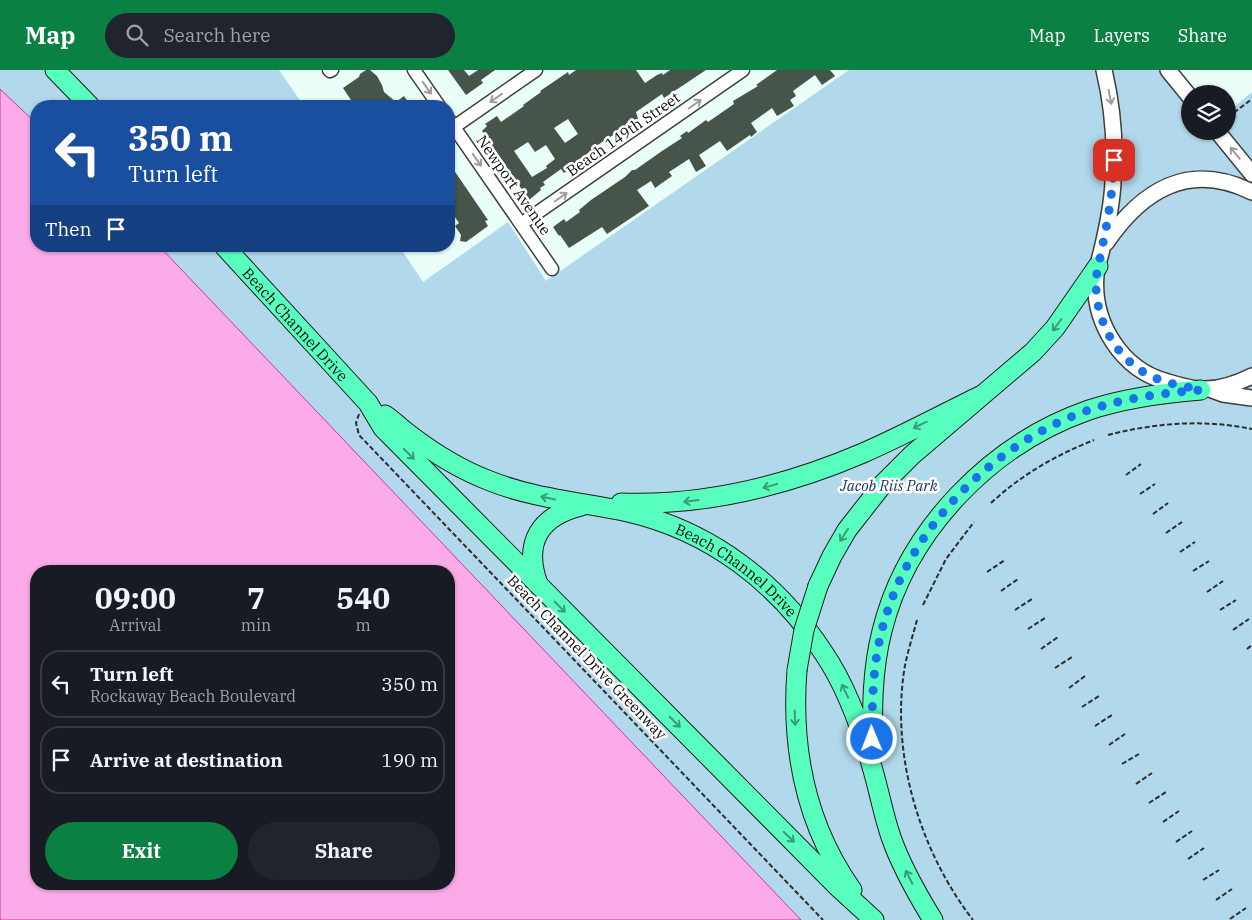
<!DOCTYPE html>
<style>
:root{--surface:#171b24;--page:#20242c;--text:#f1f3f6;--muted:#9ea1a6;--line:#363941;--accent:#0b8043}
body{margin:0;font-family:"IBM Plex Serif",serif;background:var(--page);color:var(--text);height:100vh;display:flex;flex-direction:column;font-size:19px;white-space:nowrap}
*{box-sizing:border-box;margin:0}
p{font-size:16px;color:var(--muted)}
.icon{flex:none;width:28px;height:28px;fill:none;stroke:currentColor;stroke-width:2;stroke-linecap:round;stroke-linejoin:round}
.map{position:relative;flex:1;overflow:hidden}
.details{position:absolute;left:30px;top:495px;width:425px;height:325px;display:flex;flex-direction:column;background:var(--surface);border-radius:20px;box-shadow:0 1px 4px #0004}
.details>*{flex:none}
.hud{position:absolute;left:30px;top:30px;width:425px;height:152px;border-radius:20px;box-shadow:0 1px 4px #0004;background:#1a4fa0;color:#fff;overflow:hidden}
.fabs{position:absolute;left:1181px;top:15px;display:grid;gap:10px}
.fabs a{display:grid;place-items:center;width:55px;height:55px;border-radius:50%;background:var(--surface);box-shadow:0 1px 4px #0004;font-size:25px}
.pin{position:absolute;display:grid;place-items:center;width:42px;height:42px;color:#fff;margin:-21px;border-radius:10px;box-shadow:0 2px 8px #0006}
.me{position:absolute;width:55px;margin:-28px;rotate:359deg;stroke-linejoin:round;filter:drop-shadow(0 0 4px #0008)}
.turn{display:flex;align-items:center;gap:18px;height:105px;padding:0 15px;font-size:22px}
.turn .icon{width:65px;height:65px;stroke-width:2.5}
.turn b{display:block;font-size:35px;line-height:42px}
.then{display:flex;align-items:center;height:48px;padding:0 15px;background:#0003;gap:10px;font-size:19px}
.eta{display:flex;justify-content:space-evenly;align-items:center;height:85px;text-align:center}
.eta b{font-size:30px;font-weight:800;line-height:35px}
.action{display:flex;gap:10px;margin-top:auto;padding:10px 15px}
.action a{flex:1;height:58px;border-radius:30px;background:var(--accent);color:#fff;font-size:20px;font-weight:800;line-height:58px;text-align:center}
.action a+a{background:var(--page);color:var(--text)}
ul{padding:0;list-style:none}
li{display:flex;align-items:center;gap:15px;height:68px;margin:0 10px 8px;padding:0 5px;border:2px solid var(--line);border-radius:20px}
li div{flex:1}
li b{display:block;font-size:19px}
li em{font-style:normal}
header{display:flex;align-items:center;gap:30px;box-sizing:border-box;height:70px;padding:0 25px;background:var(--accent);color:#fff}
header strong{font-size:24px}
nav{display:flex;gap:28px;margin-inline-start:auto;font-size:18px}
.search{width:350px;height:45px;background:var(--page);display:flex;align-items:center;gap:12px;box-sizing:border-box;padding:0 18px;border-radius:28px;color:var(--muted);font-size:19px}
.map>svg:first-child{display:block}
</style>
<header>
<strong>Map</strong>
<div class="search"><svg class="icon" aria-label="search" viewBox="0 0 24 24"><circle cx="10" cy="10" r="6"/><path d="M15 15l6 6"/></svg>Search here</div>
<nav><a>Map</a><a>Layers</a><a>Share</a></nav>
</header>
<div class="map">
<svg width="1252" height="850" viewBox="0 0 1252 850">
<rect width="100%" height="100%" fill="#e9fff7"/>
<path fill="#b1d8eb" d="M0,0h279l25,36h-268v17l-36,-34z
M849,0h319l22,27v34h38v-19l24,-20v828h-451l-642,-674h240l24,36 85,-60 38,59z"/>
<path fill="#faabe8" stroke="#d52eab" fill-rule="evenodd" d="M0,19l36,34v123h123l642,674h-801zM36,501h413v313h-413z"/>
<path fill="#47544a" fill-rule="evenodd" d="M366,0h4l7,6 5,9 2,7 12,10 8,-6 7,10h-56l-12,-18 16,-11 1,-3z
M448,0h16l5,6 9,-6h17l-14,10 2,3 -17,12z
M576,0h60l9,13 12,-8 5,-2 1,2 7,-5h36l-42,28 -2,-4 -26,18 2,7 -45,29 1,1 -16,11 2,3 -16,10 -3,-4 -18,13 2,3 -5,3 1,2 -12,10 -47,-69 5,-5 -2,-2 12,-8 4,6 23,-16 -1,-1 18,-13 -1,-1 28,-19 1,3zM568,49l10,15 -13,9 -11,-15zM528,72l7,10 11,-7 9,14 -9,7 1,2 -15,9 -18,-26z
M777,0h53l5,6 -13,9 -7,-10 -22,16 3,5 -6,4 4,6 -17,10 -5,-8 -21,15 6,9 -6,5 -1,-2 -23,16 -7,-10 -21,14 7,11 -10,6 -7,-13 -20,13 3,4 -17,12 -4,-7 -14,9 12,16 -42,28 -5,-7 -33,21 -9,-13 -1,1 -6,-9 11,-8 2,3 14,-10 -1,-2 12,-10 34,-23 7,-7h3l27,-19 20,-13 -2,-2 7,-5 1,2 18,-13 2,2 26,-18 -1,-3 25,-15 -2,-1z
M449,93l39,57 -3,1 3,5 -22,16 -6,-1 1,-6 -6,-9 4,-3 -10,-15z"/>
<g fill="none" stroke-linecap="round" stroke-linejoin="round">
<defs>
<path id="minor" d="M329,0l1,1 2,-1
M414,0l25,36
M449,50l103,149
M454,57l82,-57
M521,154l222,-154"/>
<path id="tertiary" d="M1104,0c9,38 12,74 9,112 -1,23 -6,46 -11,67 -2,9 -5,17 -6,26 -4,47 25,95 72,107 10,3 23,7 33,7 17,1 37,-6 51,-13
M1168,0l22,27
M1217,61l35,43
M1106,173c36,-53 83,-82 146,-51
M1212,320l11,4 29,4"/>
<g id="primary">
<path d="M55,0l35,36"/>
<path id="s1" d="M224,176l144,157 15,25 455,459 36,33"/>
<path id="s2" d="M385,345c9,6 16,14 25,20 25,19 51,35 80,46 45,18 92,21 138,31 82,19 149,70 195,140 24,35 38,75 49,115 7,23 11,47 19,70 10,29 26,57 42,83"/>
<path d="M621,433c84,3 165,-17 242,-50 39,-17 78,-38 117,-57"/>
<path d="M538,514c-15,-42 2,-68 43,-78"/>
<path d="M818,516l14,-30 15,-26 36,-46 29,-29 121,-103 22,-24 43,-62"/>
<path d="M797,600c-6,78 9,155 55,220"/>
<path d="M873,678c-1,-39 -1,-78 9,-117 25,-101 109,-187 207,-221 36,-12 74,-17 112,-20"/>
</g>
</defs>
<use href="#minor" stroke="#3e3e3e" stroke-width="15"/>
<use href="#tertiary" stroke="#3e3e3e" stroke-width="18"/>
<use href="#primary" stroke="#1c1c1c" stroke-width="21"/>
<path stroke="#2d2d2d" stroke-width="2" stroke-dasharray="5 2.5" stroke-linecap="butt" d="M1228,47l24,-18
M359,344l-3,9 3,12 464,485
M1108,365c47,-12 95,-16 144,-6
M1126,405l15,-11
M1140,424l15,-10
M991,433c30,-28 65,-48 103,-63
M1153,444l15,-11
M1166,463l16,-11
M1180,482l15,-10
M1193,501l16,-10
M987,502l18,-12
M1001,521l17,-12
M1207,522l16,-11
M923,535l23,-46 28,-37
M1015,540l17,-11
M1220,540l16,-10
M917,550c-5,19 -12,39 -14,59 -10,84 19,175 70,241
M1028,559l17,-11
M1233,560l16,-11
M1041,579l17,-12
M1247,579l5,-4
M1055,598l17,-11
M1069,618l16,-12
M1082,637l17,-11
M1095,656l17,-11
M1109,675l16,-11
M1122,694l17,-10
M1136,714l16,-11
M1149,733l17,-11
M1163,752l16,-11
M1176,772l16,-11
M1188,789l16,-11
M1203,810l16,-10
M1216,830l16,-11
M1230,849l16,-11"/>
<use href="#minor" stroke="#fff" stroke-width="12"/>
<use href="#tertiary" stroke="#fff" stroke-width="15"/>
<use href="#primary" stroke="#59ffbe" stroke-width="19"/>
<defs>
<path id="primary-bridge" d="M797,600l7,-40 14,-44"/>
</defs>
<use href="#primary-bridge" stroke="#1c1c1c" stroke-width="21" stroke-linecap="butt"/>
<use href="#primary-bridge" stroke="#59ffbe" stroke-width="19"/>
</g>
<defs><path id="oneway-shaft" d="M-6 0H5M1.5-3L5.5 0L1.5 3" fill="none" stroke-width="1.6" stroke-linecap="round" stroke-linejoin="round" transform="scale(1.25)"/></defs>
<g stroke="#9d9d9d">
<use href="#oneway-shaft" transform="translate(427 18) rotate(55)"/>
<use href="#oneway-shaft" transform="translate(1110 27) rotate(79)"/>
<use href="#oneway-shaft" transform="translate(496 28) rotate(145)"/>
<use href="#oneway-shaft" transform="translate(695 34) rotate(-35)"/>
<use href="#oneway-shaft" transform="translate(1235 83) rotate(-129)"/>
<use href="#oneway-shaft" transform="translate(477 90) rotate(55)"/>
<use href="#oneway-shaft" transform="translate(561 127) rotate(-35)"/>
</g>
<g stroke="#3a9d76">
<use href="#oneway-shaft" transform="translate(1057 255) rotate(127)"/>
<use href="#oneway-shaft" transform="translate(920 355) rotate(154)"/>
<use href="#oneway-shaft" transform="translate(409 384) rotate(45)"/>
<use href="#oneway-shaft" transform="translate(770 416) rotate(165)"/>
<use href="#oneway-shaft" transform="translate(548 428) rotate(-168)"/>
<use href="#oneway-shaft" transform="translate(691 431) rotate(173)"/>
<use href="#oneway-shaft" transform="translate(844 465) rotate(123)"/>
<use href="#oneway-shaft" transform="translate(560 537) rotate(45)"/>
<use href="#oneway-shaft" transform="translate(845 621) rotate(-115)"/>
<use href="#oneway-shaft" transform="translate(795 648) rotate(88)"/>
<use href="#oneway-shaft" transform="translate(675 652) rotate(45)"/>
<use href="#oneway-shaft" transform="translate(789 767) rotate(45)"/>
<use href="#oneway-shaft" transform="translate(909 807) rotate(-117)"/>
</g>
<g fill="none" stroke-linecap="round" stroke-linejoin="round">
<path stroke="#1a73e8" stroke-width="9" stroke-dasharray="0 16.2" d="M872,669c0,-41 1,-81 13,-120 28,-95 111,-177 204,-209 37,-12 74,-17 112,-20 -16,-4 -33,-6 -48,-13 -36,-16 -57,-55 -57,-93 0,-14 5,-27 7,-41 6,-28 10,-55 11,-83"/>
</g>
<g text-anchor="middle" dominant-baseline="central" stroke-width="5" stroke-linejoin="round" paint-order="stroke">
<g font-size="15" fill="#0b0b0b" stroke="#fff">
<text transform="translate(623 64) rotate(-35)">Beach 149th Street</text>
<text transform="translate(514 115) rotate(55)">Newport Avenue</text>
<text stroke="none"><textPath href="#s1" startOffset="106">Beach Channel Drive</textPath></text>
<text stroke="none"><textPath href="#s2" startOffset="391">Beach Channel Drive</textPath></text>
<text transform="translate(587 587) rotate(46)">Beach Channel Drive Greenway</text>
</g>
<g font-size="15" font-style="italic" fill="#193466" stroke="#fff">
<text x="889" y="415">Jacob Riis Park</text>
</g>
</g>
</svg>
<div class="fabs">
<a><svg class="icon" aria-label="layers" viewBox="0 0 24 24"><path d="M12 4l9 5-9 5-9-5zM3 14l9 5 9-5"/></svg></a>
</div>
<div class="pin" style="left:1114px;top:90px;background:#d93025"><svg class="icon" aria-label="arrive" viewBox="0 0 24 24"><path d="M6 21V4h12l-3 4 3 4H6"/></svg></div>
<svg class="me" style="left:872px;top:669px" viewBox="-20 -20 40 40"><circle r="17" fill="#1a73e8" stroke="#fff" stroke-width="3"/><path d="M0-11L8 9 0 5-8 9z" fill="#fff"/></svg>
<div class="hud">
<div class="turn"><svg class="icon" aria-label="left" viewBox="0 0 24 24"><path d="M17 20v-9H6M10 6l-5 5 5 5"/></svg><div><b>350 m</b>Turn left</div></div>
<div class="then">Then<svg class="icon" aria-label="arrive" viewBox="0 0 24 24"><path d="M6 21V4h12l-3 4 3 4H6"/></svg></div>
</div>
<section class="details">
<div class="eta">
<div><b>09:00</b><p>Arrival</p></div>
<div><b>7</b><p>min</p></div>
<div><b>540</b><p>m</p></div>
</div>
<ul>
<li><svg class="icon" aria-label="left" viewBox="0 0 24 24"><path d="M17 20v-9H6M10 6l-5 5 5 5"/></svg><div><b>Turn left</b><p>Rockaway Beach Boulevard</p></div><em>350 m</em></li>
<li><svg class="icon" aria-label="arrive" viewBox="0 0 24 24"><path d="M6 21V4h12l-3 4 3 4H6"/></svg><div><b>Arrive at destination</b></div><em>190 m</em></li>
</ul>
<div class="action"><a>Exit</a><a>Share</a></div>
</section>
</div>
